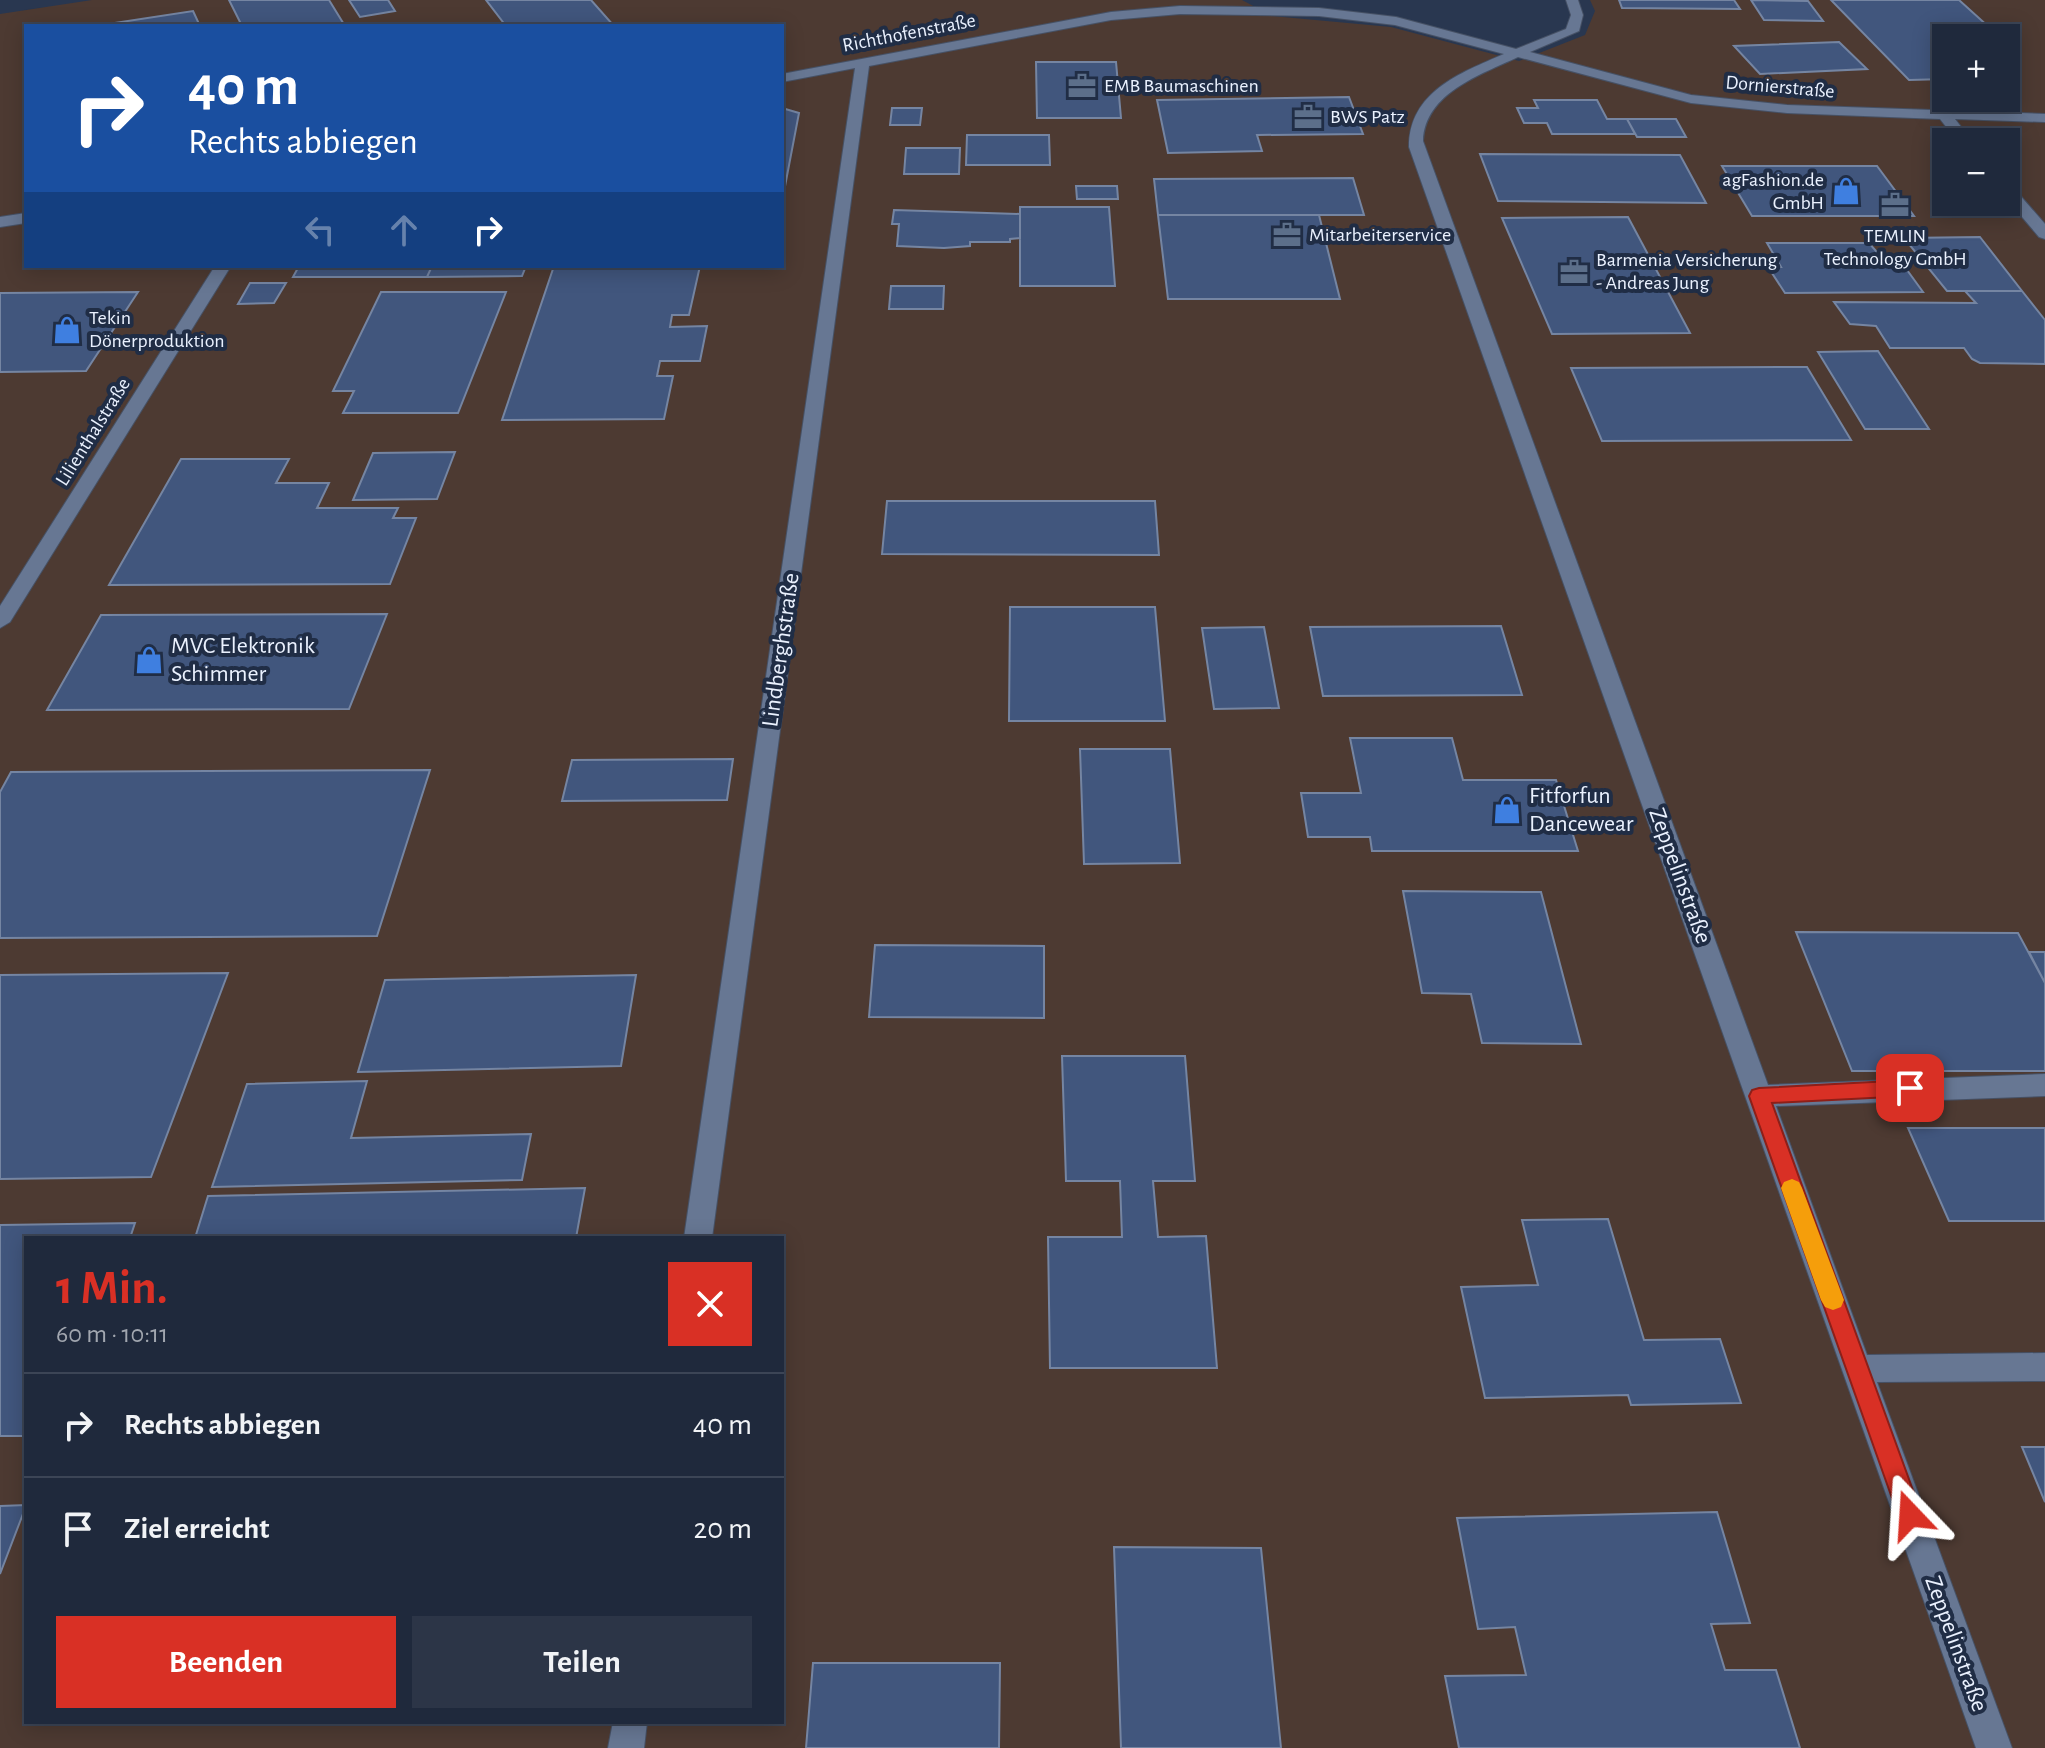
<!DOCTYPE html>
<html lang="de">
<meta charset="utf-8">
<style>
:root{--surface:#1f293c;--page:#2c3547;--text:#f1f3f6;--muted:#a1a6af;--line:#3c4556;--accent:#d93025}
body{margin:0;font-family:"Alegreya Sans",sans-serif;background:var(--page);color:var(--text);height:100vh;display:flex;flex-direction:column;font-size:30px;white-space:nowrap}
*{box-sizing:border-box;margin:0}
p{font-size:26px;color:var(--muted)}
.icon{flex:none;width:44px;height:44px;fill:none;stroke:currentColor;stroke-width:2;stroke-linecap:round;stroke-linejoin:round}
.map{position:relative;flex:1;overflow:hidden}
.details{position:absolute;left:24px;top:1236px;width:760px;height:488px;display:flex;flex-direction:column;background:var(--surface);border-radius:0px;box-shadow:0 4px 20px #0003,0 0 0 2px var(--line)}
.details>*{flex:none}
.guide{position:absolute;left:24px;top:24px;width:760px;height:244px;border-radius:0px;box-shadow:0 4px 20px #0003,0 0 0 2px var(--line);background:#1a4fa0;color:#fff;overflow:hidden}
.buttons{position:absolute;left:1932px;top:24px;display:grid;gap:16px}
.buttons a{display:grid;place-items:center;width:88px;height:88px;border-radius:0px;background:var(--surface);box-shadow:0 4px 20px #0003,0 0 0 2px var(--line);font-size:40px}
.pin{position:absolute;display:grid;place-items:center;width:68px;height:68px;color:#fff;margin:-34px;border-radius:16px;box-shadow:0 4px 12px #0006}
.me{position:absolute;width:88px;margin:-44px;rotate:340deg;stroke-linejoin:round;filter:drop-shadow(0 0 6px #0008)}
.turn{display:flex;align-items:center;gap:28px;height:168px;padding:0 32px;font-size:36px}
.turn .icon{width:104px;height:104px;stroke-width:2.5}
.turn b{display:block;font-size:56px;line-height:68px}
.lanes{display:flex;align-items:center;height:76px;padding:0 32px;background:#0003;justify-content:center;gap:40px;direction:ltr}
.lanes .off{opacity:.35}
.round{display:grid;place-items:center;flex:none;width:84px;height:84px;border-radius:0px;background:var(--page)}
.summary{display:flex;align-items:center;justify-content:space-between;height:136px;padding:0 32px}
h1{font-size:48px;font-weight:600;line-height:60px;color:var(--accent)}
.primary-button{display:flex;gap:16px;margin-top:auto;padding:16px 32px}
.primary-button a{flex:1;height:92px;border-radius:0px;background:var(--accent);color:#fff;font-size:32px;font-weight:600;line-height:92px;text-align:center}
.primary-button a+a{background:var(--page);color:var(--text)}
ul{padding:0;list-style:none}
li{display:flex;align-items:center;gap:24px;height:104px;padding:0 32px;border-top:2px solid var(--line)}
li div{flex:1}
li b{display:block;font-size:30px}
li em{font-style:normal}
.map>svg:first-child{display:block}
</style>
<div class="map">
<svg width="2045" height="1748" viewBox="0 0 2045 1748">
<rect width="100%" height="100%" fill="#293750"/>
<path fill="#4d3a32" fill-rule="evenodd" d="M92,0h1150l30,16 119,11 128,34 66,-26 10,-24 -5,-11h455v1748h-2045v-1734zM26,26h756v240h-756zM1946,38h60v60h-60zM1946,142h60v60h-60zM26,1238h756v484h-756z"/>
<path fill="#41567d" stroke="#7585a2" stroke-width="2" d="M229,0h100l16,26h-103z
M349,0h39l7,11 -35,6z
M486,0h105l23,26h-108z
M1619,0h115l6,9 -118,-1z
M1751,0l57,1 15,20 -59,-1z
M1831,0h128l42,38h-55v41l-37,1z
M193,11l7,15h-105z
M1839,42l28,27 -107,5 -26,-28z
M1036,62h80l5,56h-84z
M1349,97l14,37 -106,1 5,16 -94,2 -11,-53z
M1534,100h63l10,19h20l8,15h-83l-5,-11h-23l-7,-15h21z
M782,108l17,5 -17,89z
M892,108h30l-2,17h-30z
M1627,119h49l10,18h-49z
M967,135h82l1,30h-84z
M906,148h54l-1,26h-55z
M1480,154l200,1 26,48 -208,-2z
M1722,166h155l37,50h-162z
M1353,178l11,37h-206l-4,-36z
M1076,186h41l1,13h-41z
M1020,207h89l6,79h-95z
M894,210l126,4v24l-10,1v3h-40v4l-26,2 -47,-2 2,-22h-7z
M1158,215h161l21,84h-172z
M1628,217l62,116 -138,1 -50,-116z
M1980,237l42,54h-75l-43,-53z
M1767,243h102l14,16h16l24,33 -138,1 -17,-26h13z
M299,266h133l-5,11h-134z
M432,266h94l-4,10 -95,1z
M554,266h146l-11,49h-17l-2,12 37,-1 -7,35h-40l-3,15h16l-9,43 -162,1z
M250,283h36l-12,20 -36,1z
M891,286h53l-1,23h-54z
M1965,291h57l23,29v44l-65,-1 -8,-4 -8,-11h-74l-14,-22 -26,-2 -16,-22 142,1z
M138,292l-52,79 -86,1v-79z
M381,292h125l-48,121h-115l11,-22h-21z
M1878,351l51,78h-64l-47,-77z
M1807,367l44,73 -249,1 -31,-73z
M455,452l-18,47 -84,1 20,-47z
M181,459h108l-13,24h53l-12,25h81l-5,10h23l-26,66 -281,1z
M887,501h268l4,54 -277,-1z
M1010,607h145l10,114h-156z
M387,614l-38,95 -302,1 54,-95z
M1501,626l21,69 -199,1 -13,-69z
M1264,627l15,81 -65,1 -12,-81z
M1350,738h102l11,42h93l22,71h-206l-2,-14h-62l-7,-44h60z
M1080,749h90l10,114 -96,1z
M733,759l-6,41 -165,1 10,-41z
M430,770l-53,166 -377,2v-146l11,-20z
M1403,891l138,1 40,152 -99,-1 -11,-49 -49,-1z
M1796,932l222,1 27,50v88h-193z
M875,945l169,1v72l-175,-1z
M2029,952h16v31z
M228,973l-77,204 -151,2v-204z
M636,975l-15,91 -263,6 27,-92z
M1062,1056h123l10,125h-42l5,56 48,-1 11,132h-167l-2,-131h74l-2,-56h-54z
M367,1081l-16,57 180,-4 -9,46 -310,7 35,-103z
M1908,1128h137v93h-96z
M585,1188l-9,50h-381l13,-42z
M1608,1219l36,121 76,-1 21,64 -110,2 -3,-10 -143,3 -24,-111 77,-2 -16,-65z
M135,1223l-5,15h-104v198h-26v-211z
M2022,1447h23v55z
M26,1505v1l-26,68v-68z
M1717,1512l33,111 -39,1 14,46h51l24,78h-341l-14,-72 81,-1 -11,-48 -37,2 -21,-111z
M1114,1547l147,1 20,200h-160z
M813,1663h187l-1,85h-193z"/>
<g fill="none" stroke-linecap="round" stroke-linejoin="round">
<defs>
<path id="minor" d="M1566,0h12l5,15 -4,16 -49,21 161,43 96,10 258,9v8l-90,-3 18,23h-15l-18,-23 -153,-6 -96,-10 -173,-46c-38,18 -93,36 -95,84l345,944 277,-11v22l-269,10 91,249 178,-2v28l-168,1 135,366h-36l-567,-1601c0,-55 51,-74 95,-93l-109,-29 -76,-9 -139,-2 -69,6 -242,46 -157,1172h-28l171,-1170 -73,14v-8l329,-62 69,-6 139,2 77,9 120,32 50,-20 5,-14z
M2006,183l5,2 34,39v15l-6,-2 -33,-39z
M26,213v10l-26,4v-10z
M215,266h16l-221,356 -10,6v-22z
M613,1722h34l-3,26h-36z"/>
</defs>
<use href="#minor" stroke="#465165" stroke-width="2"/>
<use href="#minor" fill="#677793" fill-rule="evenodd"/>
</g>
<path fill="#d93025" stroke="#8d1f18" stroke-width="2" d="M1910,1080l8,2 3,6 -3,6 -8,2 -138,7 150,412 -3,8 -9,3 -9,-3 -3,-8 -149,-419 3,-6 7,-2z"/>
<path fill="#f59e0b" d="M1792,1179l7,3 3,6 42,112 -3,7 -8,3 -8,-3 -4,-7 -40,-112 3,-6z"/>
<defs>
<symbol id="office-bare" viewBox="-9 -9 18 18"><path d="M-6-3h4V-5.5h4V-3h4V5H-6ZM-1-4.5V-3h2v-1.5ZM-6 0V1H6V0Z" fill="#5c6f8a" stroke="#202d45" stroke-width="2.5" paint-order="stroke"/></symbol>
<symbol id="shop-bare" viewBox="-9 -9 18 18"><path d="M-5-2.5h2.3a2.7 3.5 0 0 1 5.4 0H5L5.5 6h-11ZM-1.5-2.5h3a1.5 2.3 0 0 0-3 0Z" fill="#3f7fe0" stroke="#202d45" stroke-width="2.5" paint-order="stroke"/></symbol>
</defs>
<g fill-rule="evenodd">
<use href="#office-bare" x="1062" y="66" width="40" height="40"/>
<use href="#office-bare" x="1288" y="97" width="40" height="40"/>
<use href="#shop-bare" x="1826" y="171" width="40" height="40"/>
<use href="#office-bare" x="1875" y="185" width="40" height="40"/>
<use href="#office-bare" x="1267" y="215" width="40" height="40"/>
<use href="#office-bare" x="1554" y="252" width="40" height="40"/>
<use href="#shop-bare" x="47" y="310" width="40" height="40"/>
<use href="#shop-bare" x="129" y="640" width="40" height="40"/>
<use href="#shop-bare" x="1487" y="790" width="40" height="40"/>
</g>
<g text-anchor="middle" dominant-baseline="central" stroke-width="8" stroke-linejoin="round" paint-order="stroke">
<g font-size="20" fill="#eaf1fe" stroke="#202d45">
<text transform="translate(909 33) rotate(-11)">Richthofenstraße</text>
<text transform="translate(1780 87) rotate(5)">Dornierstraße</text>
<text transform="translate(93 432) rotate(-58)">Lilienthalstraße</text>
</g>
<g font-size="20" fill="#eaf1fe" stroke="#202d45" text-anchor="start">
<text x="1104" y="86">EMB Baumaschinen</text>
<text x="1330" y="117">BWS Patz</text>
<text x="1824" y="180" text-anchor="end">agFashion.de<tspan x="1824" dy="23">GmbH</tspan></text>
<text x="1309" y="235">Mitarbeiterservice</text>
<text x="1895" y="236" text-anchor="middle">TEMLIN<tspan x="1895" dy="23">Technology GmbH</tspan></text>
<text x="1596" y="260">Barmenia Versicherung<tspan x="1596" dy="23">- Andreas Jung</tspan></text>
<text x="89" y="318">Tekin<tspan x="89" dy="23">Dönerproduktion</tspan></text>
</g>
<g font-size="24" fill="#eaf1fe" stroke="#202d45" text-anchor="start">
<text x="171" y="646">MVC Elektronik<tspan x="171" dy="28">Schimmer</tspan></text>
<text x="1529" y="796">Fitforfun<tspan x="1529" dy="28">Dancewear</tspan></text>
</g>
<g font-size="24" fill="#eaf1fe" stroke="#202d45">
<text transform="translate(781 650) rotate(-82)">Lindberghstraße</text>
<text transform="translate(1680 876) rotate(70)">Zeppelinstraße</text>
<text transform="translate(1956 1644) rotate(70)">Zeppelinstraße</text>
</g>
</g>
</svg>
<div class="buttons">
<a>+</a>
<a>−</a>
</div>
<div class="pin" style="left:1910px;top:1088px;background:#d93025"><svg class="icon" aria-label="arrive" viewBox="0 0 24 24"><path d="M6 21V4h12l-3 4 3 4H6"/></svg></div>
<svg class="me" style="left:1910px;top:1515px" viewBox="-20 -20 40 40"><path d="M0-17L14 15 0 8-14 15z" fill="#d93025" stroke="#fff" stroke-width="4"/></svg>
<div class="guide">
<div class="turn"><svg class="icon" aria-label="right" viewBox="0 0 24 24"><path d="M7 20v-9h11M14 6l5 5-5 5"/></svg><div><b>40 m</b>Rechts abbiegen</div></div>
<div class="lanes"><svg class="icon off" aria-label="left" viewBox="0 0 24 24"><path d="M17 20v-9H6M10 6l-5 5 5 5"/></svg><svg class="icon off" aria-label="ahead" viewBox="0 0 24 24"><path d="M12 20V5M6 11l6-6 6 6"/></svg><svg class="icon" aria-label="right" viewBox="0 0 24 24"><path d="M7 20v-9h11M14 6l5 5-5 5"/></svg></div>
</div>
<section class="details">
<div class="summary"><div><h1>1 Min.</h1><p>60 m · 10:11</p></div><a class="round" style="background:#d93025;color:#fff"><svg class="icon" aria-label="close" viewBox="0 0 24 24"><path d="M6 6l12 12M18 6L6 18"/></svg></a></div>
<ul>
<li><svg class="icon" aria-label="right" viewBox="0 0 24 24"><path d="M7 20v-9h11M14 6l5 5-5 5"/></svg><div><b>Rechts abbiegen</b></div><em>40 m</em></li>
<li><svg class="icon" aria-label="arrive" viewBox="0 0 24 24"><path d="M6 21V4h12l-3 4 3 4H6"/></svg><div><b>Ziel erreicht</b></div><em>20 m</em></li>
</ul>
<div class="primary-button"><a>Beenden</a><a>Teilen</a></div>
</section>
</div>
